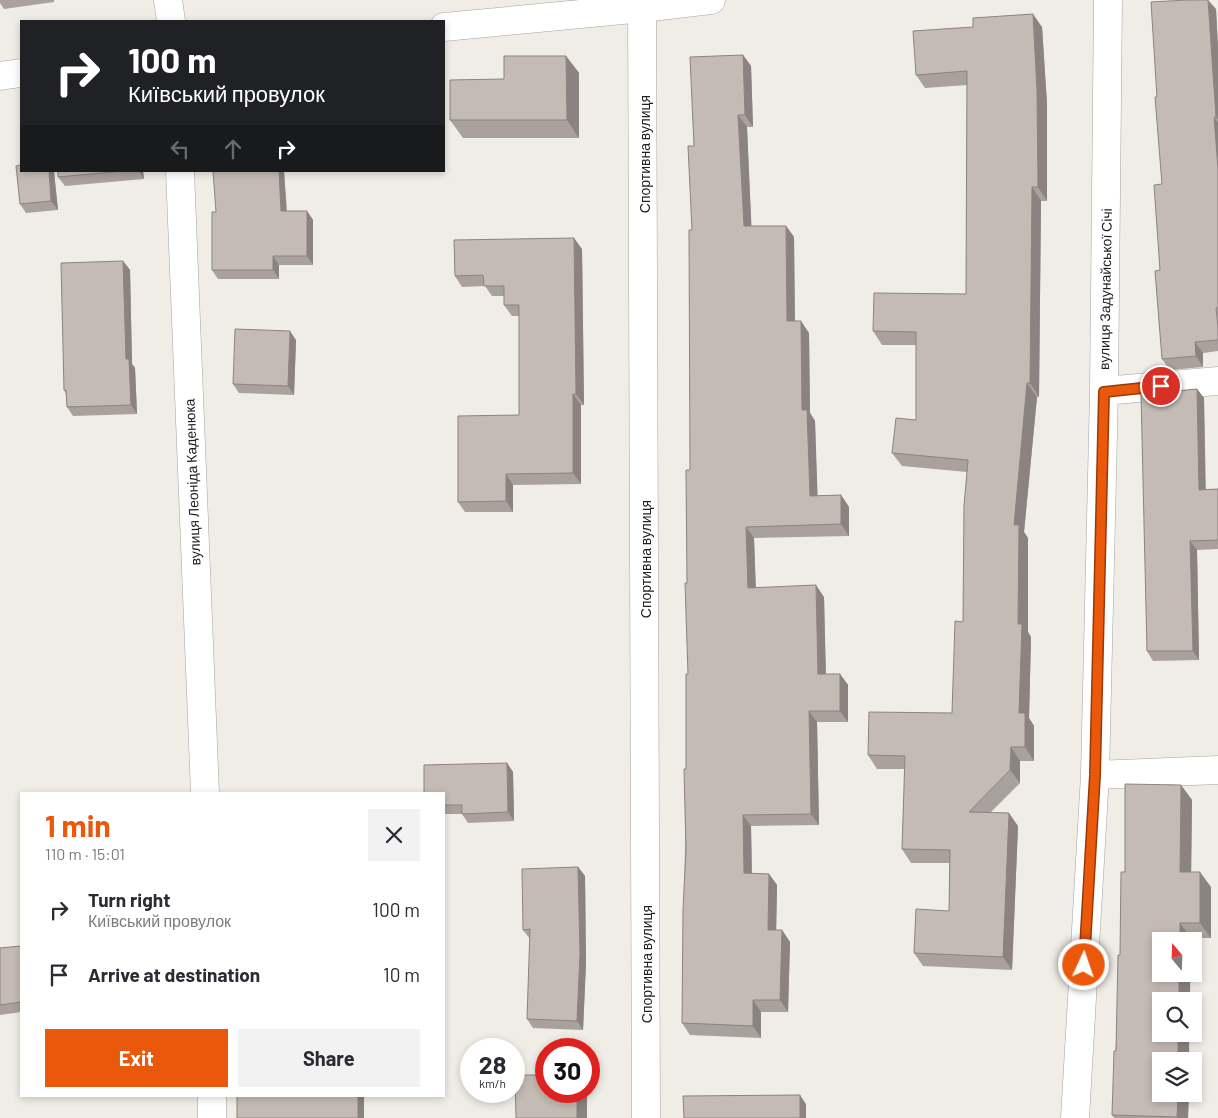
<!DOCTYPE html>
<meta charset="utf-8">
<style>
:root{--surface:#fff;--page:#f2f2f3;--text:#2b2b33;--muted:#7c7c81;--accent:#ea580c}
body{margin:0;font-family:Barlow,sans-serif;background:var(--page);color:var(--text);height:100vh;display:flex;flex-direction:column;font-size:19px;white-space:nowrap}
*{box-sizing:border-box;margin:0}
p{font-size:16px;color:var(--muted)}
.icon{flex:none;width:28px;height:28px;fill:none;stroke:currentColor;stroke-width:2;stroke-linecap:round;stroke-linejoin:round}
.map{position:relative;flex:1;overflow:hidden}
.side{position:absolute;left:20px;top:792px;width:425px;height:305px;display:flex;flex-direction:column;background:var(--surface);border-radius:0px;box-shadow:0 2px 8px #0003}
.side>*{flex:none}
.hud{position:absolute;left:20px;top:20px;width:425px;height:152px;border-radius:0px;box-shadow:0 2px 8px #0003;background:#202124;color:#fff;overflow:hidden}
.needle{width:32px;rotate:341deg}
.controls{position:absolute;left:1152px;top:932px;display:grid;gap:10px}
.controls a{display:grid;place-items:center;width:50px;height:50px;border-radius:0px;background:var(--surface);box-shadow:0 2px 8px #0003;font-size:25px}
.speed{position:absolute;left:460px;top:1038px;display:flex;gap:10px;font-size:25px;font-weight:700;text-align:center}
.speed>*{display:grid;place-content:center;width:65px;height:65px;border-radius:50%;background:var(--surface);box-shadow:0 2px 8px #0003;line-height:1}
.speed small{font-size:12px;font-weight:400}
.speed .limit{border:8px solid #d22;background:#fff;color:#111}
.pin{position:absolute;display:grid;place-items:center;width:42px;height:42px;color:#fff;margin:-21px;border:2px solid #fff;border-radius:50%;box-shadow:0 1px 5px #0007}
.me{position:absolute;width:55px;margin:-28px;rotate:3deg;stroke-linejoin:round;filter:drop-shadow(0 0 4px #0008)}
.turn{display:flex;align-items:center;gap:18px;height:105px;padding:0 25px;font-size:22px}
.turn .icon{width:65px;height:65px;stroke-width:2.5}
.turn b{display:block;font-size:35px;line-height:42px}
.lanes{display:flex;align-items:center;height:48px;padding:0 25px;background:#0003;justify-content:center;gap:25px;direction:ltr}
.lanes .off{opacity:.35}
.round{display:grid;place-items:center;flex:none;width:52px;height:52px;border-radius:0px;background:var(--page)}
.overview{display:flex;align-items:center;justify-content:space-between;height:85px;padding:0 25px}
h1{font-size:30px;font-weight:700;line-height:38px;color:var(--accent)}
.cta{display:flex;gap:10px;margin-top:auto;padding:10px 25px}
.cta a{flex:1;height:58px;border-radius:0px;background:var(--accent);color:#fff;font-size:20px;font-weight:700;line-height:58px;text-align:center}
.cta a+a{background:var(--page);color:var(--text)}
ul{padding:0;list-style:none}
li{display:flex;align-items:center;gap:15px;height:65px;padding:0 25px}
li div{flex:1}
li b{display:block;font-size:19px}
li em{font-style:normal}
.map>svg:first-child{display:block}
</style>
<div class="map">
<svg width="1218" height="1118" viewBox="0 0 1218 1118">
<rect width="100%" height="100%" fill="#f0ece6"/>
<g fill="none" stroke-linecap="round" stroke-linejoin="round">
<defs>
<path id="minor" d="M168,0l3,21
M642,0l4,1118
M180,171l25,623
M1104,391l114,-10
M1095,775l123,-5
M212,1096v22
M1075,1118l20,-343 9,-384 4,-391"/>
<path id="tertiary" d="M444,27l199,-19 68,-8
M0,76l21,-3"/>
</defs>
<use href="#minor" stroke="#a4a4a4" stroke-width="29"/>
<use href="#tertiary" stroke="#a4a4a4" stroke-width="29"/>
<use href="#minor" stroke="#fff" stroke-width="28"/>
<use href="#tertiary" stroke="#fff" stroke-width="28"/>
</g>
<path fill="#a9a19c" d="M0,0h54v2l-50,7 -4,-6z
M1216,9l2,39v303l-15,2v14l-33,3 -8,-11 -2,-89 2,-86z
M1042,27l5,77v97h-6l-2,196h-2l-13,135 4,6v94l3,5 -2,81 5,8v35h-14v22l-29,29 27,14 -6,144 -89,-4 -9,-13 35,-42 1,-48h-39l-9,-14 3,-80h-28l-9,-14 84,-42 11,-91 4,-150 -65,-6 -10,-13 24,-33v-75h-34l-9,-14 93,-37 1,-209 -42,3 -9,-13z
M743,55l8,11 2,61h-6l4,99h35l8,11 1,84 14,12 1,80 5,8 2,75 24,-1 8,12v29l-95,2 2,50 68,9 2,77h14l8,11v37h-31l2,103 -68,1 1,47 17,1 8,11 -1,45h6l8,12 -2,70h-27v26l-71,-3 -8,-12 6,-349 -1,-91 3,-113 2,-240 2,-84z
M566,56l13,17v65h-116l-13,-18 54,-41z
M58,171h85l1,8 -79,7 -7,-9z
M284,171l3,40h20l6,9v45h-34v14h-61l-6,-9 4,-58z
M54,172l4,38 -32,3 -6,-9z
M582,249l2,156h-3v79l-68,1v27h-48l-7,-10 61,-87v-99h-7l-8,-11v-9h-12l-7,-10 -23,1 -7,-11z
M123,261l7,9 2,94 3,4 2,46 -64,2 -6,-9 -1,-13 -2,-4z
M296,340l-2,55 -55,-2 -6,-9z
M1197,389l7,9 1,92 13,-1v60l-21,1 2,110 -46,1 -6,-10 19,-258z
M507,763l6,9 1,49 -46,2 -6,-9h-18v-20z
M1181,785l11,15 -1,72 20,15v51h-20l-3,180h-74l-2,-3 13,-243z
M578,867l7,9 1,87 -3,67 -50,-2 -6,-9 3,-80 -7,-9z
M21,946v66l-21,3v-67z"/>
<path fill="#8a837f" d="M1208,0l8,9 2,39v72l-2,-3z
M1033,14l9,13 5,77v97l-9,-14z
M743,55l8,11 2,61 -8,-12z
M566,56l13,17v65l-12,-18z
M738,115l9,12 5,111 -8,-12z
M1214,117l4,6v46z
M49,171h5v1l4,38 -7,-9z
M139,171h4l1,8z
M279,171h5l3,49 -6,-9z
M1032,187l9,14 -2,196 -9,-14z
M307,211l6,9v45l-6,-9z
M786,226l8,11 1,96 -8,-12z
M574,238l8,11 2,156 -8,-11z
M273,256l6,9v14l-6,-9z
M123,261l7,9 2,94 3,4 2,46 -6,-9 -5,-46z
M801,321l8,12 1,80 5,8 3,86 -8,-11 -8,-86z
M290,331l6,9 -2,55 -6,-9z
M1195,342l8,11v14l-7,-11z
M1027,383l10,14 -13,135 4,6v94l3,5 -2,81 5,8v35l-9,-14 -6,-34 -5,-188z
M1197,389l7,9 2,101 -7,-9z
M573,394l8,11v79l-8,-11z
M506,474l7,11v27l-7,-11z
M841,495l8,12v29l-8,-12z
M746,527l8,11 2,62 -8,-12z
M1190,541l7,9 2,110 -6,-9z
M816,585l8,12 2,88 -8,-11z
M840,674l8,11v37l-8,-11z
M809,711l8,11 2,103 -8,-11z
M1011,747l9,14v22l-10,-13z
M507,763l6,9 1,49 -6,-9z
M1181,785l11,15 -1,87 -11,-15z
M1009,813l9,13 -6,144 -9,-13z
M743,815l8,11 1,59 -8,-12z
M578,867l7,9 1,87 -3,67 -6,-9z
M1200,872l11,15v51l-11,-15z
M769,874l8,11 -1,56 -8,-11z
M1180,923l11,15v3h-11z
M782,930l8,12 -2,70 -8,-12z
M1179,974h11v27h-11z
M753,1000l8,12v26l-8,-12z
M1178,1034h11v27h-11z
M577,1091h10v27h-10z
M1178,1094h11l-1,24h-10l-1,-1z
M800,1095l6,9v14h-6z
M358,1096h6v22h-6z"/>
<path fill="#c5bbb5" stroke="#8a837f" d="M1187,0h21l8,117h-2l4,52v139h-2l2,19v13l-23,2 1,14 -34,3 -7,-88 5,-1 -6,-85 8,-1 -7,-87h2l-6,-95z
M1033,14l4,76 1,97h-6l-2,196h-3l-13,142h5l-1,99h4l-3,89h6v34h-14l-1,23 -41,42 40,1 -6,144 -89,-4 2,-44 33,2 1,-61 -48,-1 3,-93 -37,-1 1,-43 83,1 3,-92 8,1 1,-116 4,-46 -76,-7 4,-35 20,2v-88l-43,-1 1,-38 92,1 1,-223 -51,4 -3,-44 60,-4v-9z
M743,55l2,60h-7l6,111h42l1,95h14l1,89h5l3,86 31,-1v29l-95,3 2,61 68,-3 2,89h22v37h-31l2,103 -68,1 1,58 25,1 -1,56h14l-2,70h-27v26l-71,-3 1,-114 3,-59 -2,-81h2v-95h2l-3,-91h2l-1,-113h4l-1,-240h3l-4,-84h6l-4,-89z
M504,56h62l1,64h-117v-40l54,-1z
M21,165v6h28l2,30 -31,3 -4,-38z
M58,171h65l-65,6z
M213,171h66l2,40h26v45h-34v14h-61v-58h4z
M574,238l2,156h-3v79l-67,1v27l-48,1v-86l61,-1v-110h-15v-19h-20l-1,-11 -28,1 -1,-36z
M123,261l3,98h3l2,46 -64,2 -1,-17h-2l-3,-127z
M235,329l55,2 -2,55 -55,-2z
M1197,389l2,101 19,-1v51l-28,1 3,110h-46l-6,-257 25,-1v-1z
M507,763l1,49 -46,2v-9h-18v-11h-20v-29z
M1125,784l56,1 -1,87h20v51h-20v18h-19v33h18v27h-18v33h17v27h-17v33h17l-1,23 -65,-2 2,-64h2l2,-96h2l1,-83h4z
M578,867l2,87 -3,67 -50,-2 3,-90 -7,1 -1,-61z
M21,946v56l-21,3v-57z
M515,1075h31v16h31v27h-61z
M800,1095v23h-116l-1,-22z
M237,1096h121v22h-121z"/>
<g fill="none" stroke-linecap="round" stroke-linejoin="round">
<defs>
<path id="route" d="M1084,965l11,-190 9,-383 57,-6"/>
</defs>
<use href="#route" stroke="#983908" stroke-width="12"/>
<use href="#route" stroke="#ea580c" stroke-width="9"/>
</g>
<g text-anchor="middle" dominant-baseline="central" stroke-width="5" stroke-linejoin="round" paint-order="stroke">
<g font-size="14" fill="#202020" stroke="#fff">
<text transform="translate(644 154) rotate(-90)">Спортивна вулиця</text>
<text transform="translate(1105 289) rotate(-89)">вулиця Задунайської Січі</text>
<text transform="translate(192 482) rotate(-92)">вулиця Леоніда Каденюка</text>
<text transform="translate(645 559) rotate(-90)">Спортивна вулиця</text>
<text transform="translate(646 964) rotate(-90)">Спортивна вулиця</text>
</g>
</g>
</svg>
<div class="controls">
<a><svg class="needle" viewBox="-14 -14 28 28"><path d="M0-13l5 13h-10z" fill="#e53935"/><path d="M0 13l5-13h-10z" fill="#7c7c81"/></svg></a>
<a><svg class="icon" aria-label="search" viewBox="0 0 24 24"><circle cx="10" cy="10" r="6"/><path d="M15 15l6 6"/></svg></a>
<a><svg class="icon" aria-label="layers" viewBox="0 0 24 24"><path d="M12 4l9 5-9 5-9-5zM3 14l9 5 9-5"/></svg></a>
</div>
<div class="speed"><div>28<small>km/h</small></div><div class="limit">30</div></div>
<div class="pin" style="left:1161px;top:386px;background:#d93025"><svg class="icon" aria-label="arrive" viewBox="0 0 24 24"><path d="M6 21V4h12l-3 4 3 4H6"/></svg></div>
<svg class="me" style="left:1084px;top:965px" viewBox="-20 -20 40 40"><circle r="17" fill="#ea580c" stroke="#fff" stroke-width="3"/><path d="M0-11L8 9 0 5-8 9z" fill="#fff"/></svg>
<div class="hud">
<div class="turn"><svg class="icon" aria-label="right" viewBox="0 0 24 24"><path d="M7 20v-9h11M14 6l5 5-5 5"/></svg><div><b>100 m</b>Київський провулок</div></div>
<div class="lanes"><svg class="icon off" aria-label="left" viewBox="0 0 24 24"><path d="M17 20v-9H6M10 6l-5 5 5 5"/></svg><svg class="icon off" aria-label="ahead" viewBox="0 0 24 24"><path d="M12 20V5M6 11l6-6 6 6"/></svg><svg class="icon" aria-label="right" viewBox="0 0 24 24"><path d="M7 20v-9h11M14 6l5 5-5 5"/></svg></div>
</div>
<section class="side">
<div class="overview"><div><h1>1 min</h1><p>110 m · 15:01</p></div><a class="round"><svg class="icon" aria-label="close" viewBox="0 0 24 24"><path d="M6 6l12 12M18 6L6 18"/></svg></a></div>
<ul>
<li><svg class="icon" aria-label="right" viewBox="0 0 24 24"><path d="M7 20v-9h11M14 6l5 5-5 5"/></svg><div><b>Turn right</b><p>Київський провулок</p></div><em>100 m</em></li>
<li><svg class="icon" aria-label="arrive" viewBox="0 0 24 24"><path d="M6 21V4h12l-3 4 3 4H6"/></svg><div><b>Arrive at destination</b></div><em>10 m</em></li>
</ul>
<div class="cta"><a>Exit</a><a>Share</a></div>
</section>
</div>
